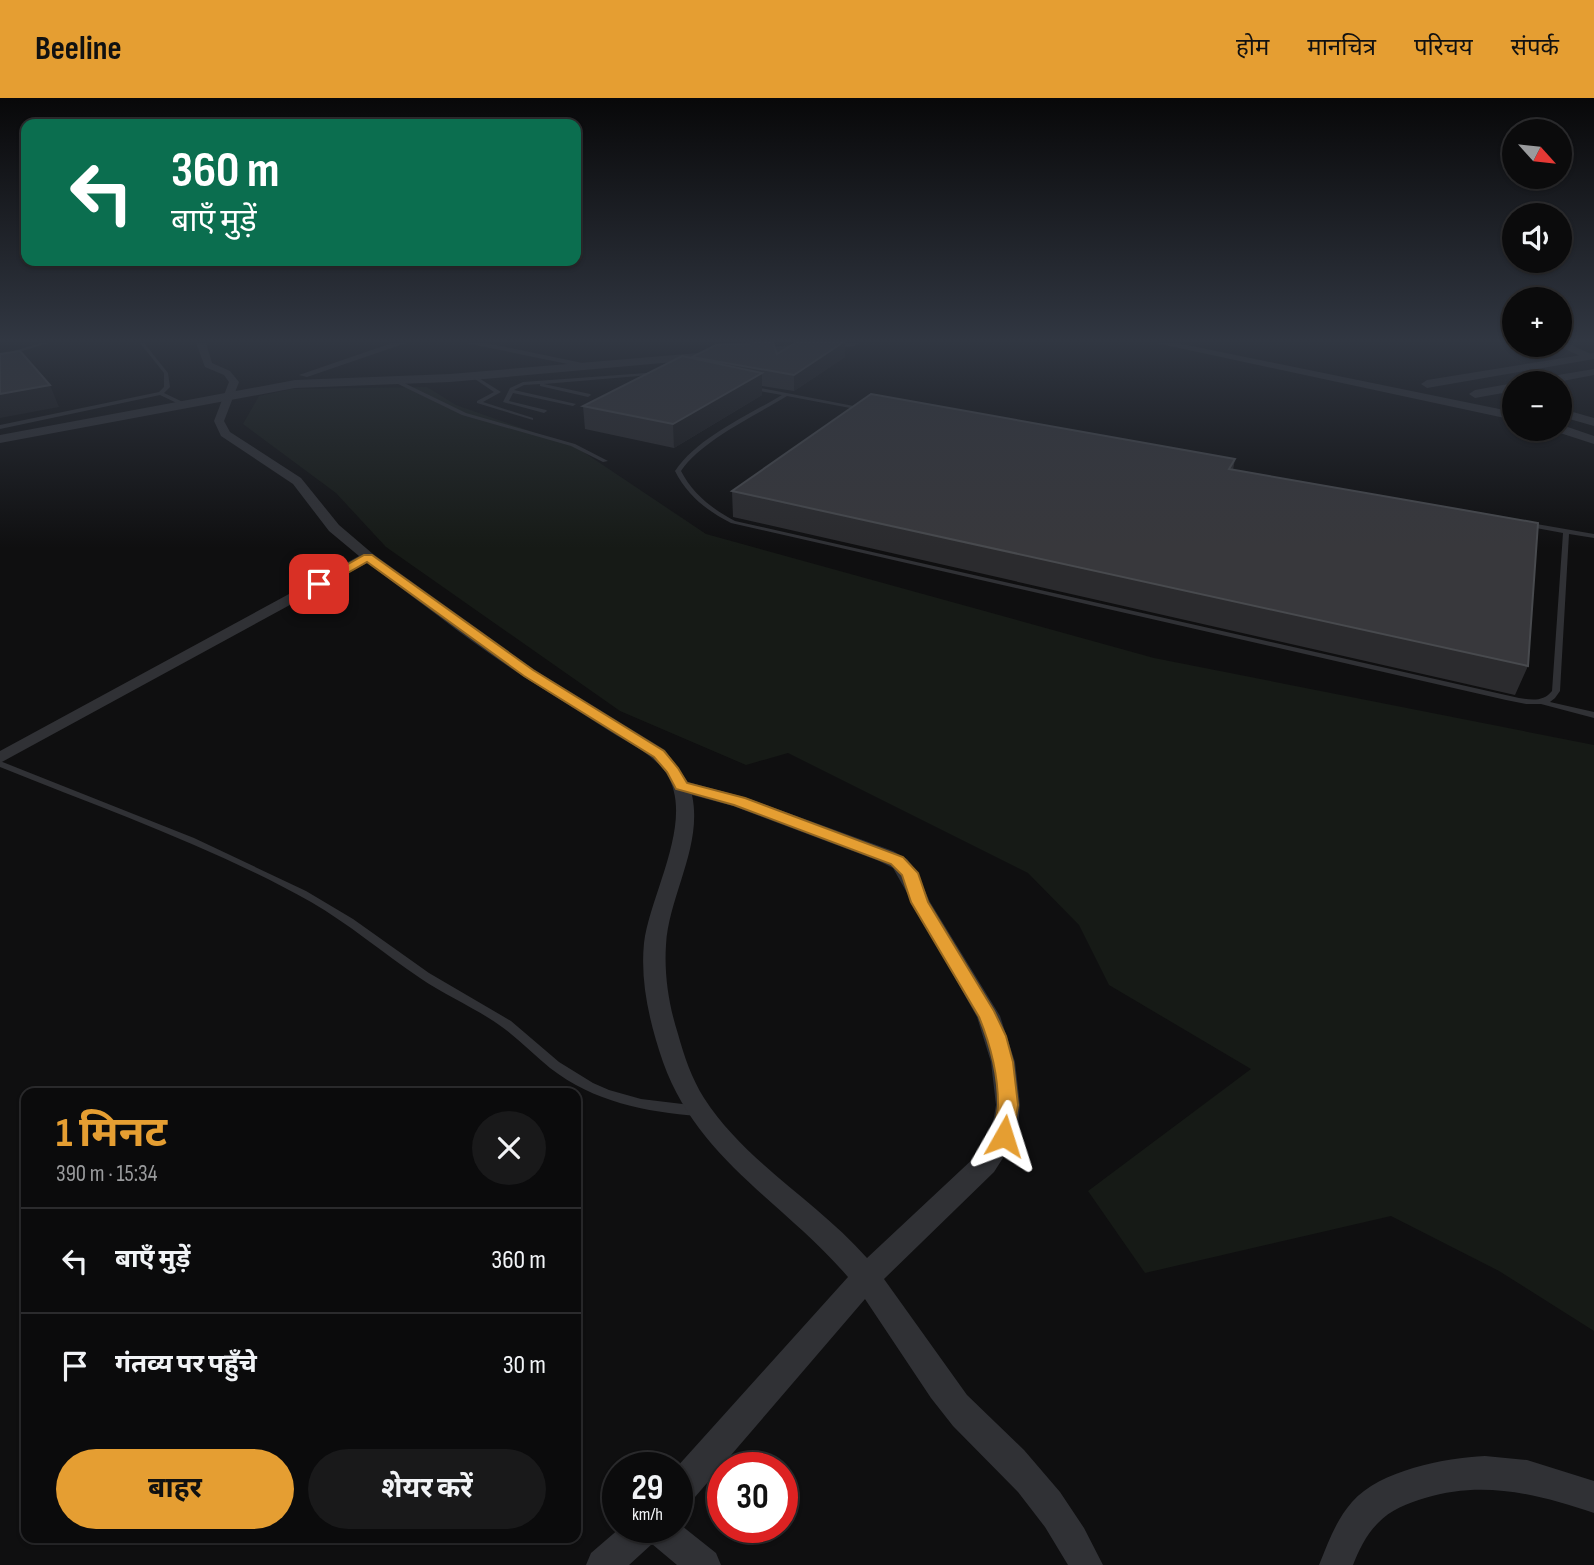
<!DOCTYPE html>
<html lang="hi">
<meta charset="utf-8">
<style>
:root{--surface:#0b0b0c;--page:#19191a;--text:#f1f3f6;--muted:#9a9b9d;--line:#2b2b2d;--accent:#e59e32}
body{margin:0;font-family:"Sofia Sans Condensed","Noto Sans Devanagari",sans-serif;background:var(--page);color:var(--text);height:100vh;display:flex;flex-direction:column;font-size:26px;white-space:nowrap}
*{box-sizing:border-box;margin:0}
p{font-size:23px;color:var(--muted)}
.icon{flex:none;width:38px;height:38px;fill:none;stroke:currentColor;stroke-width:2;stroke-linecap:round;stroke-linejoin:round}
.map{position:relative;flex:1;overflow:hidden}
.side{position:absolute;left:21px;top:990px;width:560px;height:455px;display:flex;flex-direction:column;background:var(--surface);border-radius:14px;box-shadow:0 2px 5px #0004,0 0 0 2px var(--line)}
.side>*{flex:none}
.guide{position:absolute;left:21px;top:21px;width:560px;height:147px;border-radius:14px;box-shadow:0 2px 5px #0004,0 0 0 2px var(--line);background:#0b6e4f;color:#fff;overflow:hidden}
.needle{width:46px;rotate:117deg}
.tools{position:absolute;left:1502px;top:21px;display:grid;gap:14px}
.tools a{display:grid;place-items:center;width:70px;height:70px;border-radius:50%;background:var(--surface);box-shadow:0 2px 5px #0004,0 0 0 2px var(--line);font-size:35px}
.speed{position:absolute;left:602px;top:1354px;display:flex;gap:14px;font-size:35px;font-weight:700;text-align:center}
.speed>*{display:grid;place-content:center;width:91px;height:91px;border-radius:50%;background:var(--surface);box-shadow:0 2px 5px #0004,0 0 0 2px var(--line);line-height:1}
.speed small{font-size:18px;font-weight:400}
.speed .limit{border:10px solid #d22;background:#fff;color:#111}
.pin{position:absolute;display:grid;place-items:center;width:60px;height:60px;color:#fff;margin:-30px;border-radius:14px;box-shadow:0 4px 10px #0006}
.me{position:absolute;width:77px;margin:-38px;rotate:6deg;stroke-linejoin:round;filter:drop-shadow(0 0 5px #0008)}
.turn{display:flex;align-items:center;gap:24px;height:147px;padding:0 35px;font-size:32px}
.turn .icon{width:91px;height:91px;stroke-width:2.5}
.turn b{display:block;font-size:49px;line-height:60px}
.round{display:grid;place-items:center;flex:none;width:74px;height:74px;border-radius:37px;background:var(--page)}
.head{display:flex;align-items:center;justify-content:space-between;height:119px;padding:0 35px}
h1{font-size:42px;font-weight:700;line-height:52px;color:var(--accent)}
.button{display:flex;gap:14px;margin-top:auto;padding:14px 35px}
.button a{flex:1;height:80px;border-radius:42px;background:var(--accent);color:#111;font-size:28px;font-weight:700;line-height:80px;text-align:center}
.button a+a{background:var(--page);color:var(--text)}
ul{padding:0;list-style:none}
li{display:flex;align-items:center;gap:21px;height:105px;padding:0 35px;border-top:2px solid var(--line)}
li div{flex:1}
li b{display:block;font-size:26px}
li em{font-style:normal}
header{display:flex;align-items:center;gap:42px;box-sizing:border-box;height:98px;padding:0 35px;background:var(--accent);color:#111}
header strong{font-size:33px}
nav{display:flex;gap:38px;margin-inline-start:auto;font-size:24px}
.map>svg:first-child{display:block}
</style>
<header>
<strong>Beeline</strong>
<nav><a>होम</a><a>मानचित्र</a><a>परिचय</a><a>संपर्क</a></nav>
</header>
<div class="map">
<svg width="1594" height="1467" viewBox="0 0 1594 1467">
<rect width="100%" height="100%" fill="#0f0f10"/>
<path fill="#161a16" d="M427,289l29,18 120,42 130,87 448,124 440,87v586l-95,-60 -108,-55 -246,57 -57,-82 163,-122 -142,-84 -30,-60 -51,-52 -240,-120 -42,12 -126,-54 -234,-164 -50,-54 -93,-69 16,-28 33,-7z"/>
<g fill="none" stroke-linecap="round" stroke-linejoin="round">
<path fill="#303135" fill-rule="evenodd" d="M41,245h7l-48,15v-3z
M140,245h4l24,30 2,14 -6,6 21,10v2h-4l-21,-10 -160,34v-4l159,-33 5,-5v-14z
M660,274l2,2 -118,10 46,10 1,1 -3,2 -48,-11v-2l-16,1 -10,5 62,14 -3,2 -60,-13 -4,8 37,9 1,1 -3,2 -41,-11 7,-14 13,-6z
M474,277l27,17 -18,10 50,16v2l-56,-17v-2l17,-9 -22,-15z
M394,282h4l68,33 109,31 33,17 -5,1 -32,-16 -109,-31 -68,-33z
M750,288l119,23 -3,2 -79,-15c-32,20 -85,44 -106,75 12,23 31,38 54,50l784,177c13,2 24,4 33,-7l11,-158 -38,-7 -3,-2 3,-2 69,12v4l-25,-4 -9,157 -5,7 -5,4 44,10v6l-53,-14h-15l-20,-4 -775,-177c-24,-12 -44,-28 -56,-52 23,-34 72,-55 107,-76l-34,-6v-2z
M0,663l194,77 112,53 47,28 76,54 82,48 48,41 34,21 16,7 32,9 58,7 4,1 2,4 -2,4 -4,1c-54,-4 -105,-14 -149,-48 -16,-13 -31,-29 -48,-41 -26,-19 -56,-31 -82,-49 -37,-25 -71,-54 -109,-76 -98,-55 -207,-93 -311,-135z"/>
<path fill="#303135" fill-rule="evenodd" d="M196,245h10l6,20 18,8 9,11 -15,39 6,11 71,46 38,47 34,29 162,116 130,80 23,32 59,16 146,53 14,8 8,10 15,33 70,114 15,46 5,43 -3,31 -23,36 -110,107 83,116 57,55 36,42 24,36 19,37h-35l-23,-38 -27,-35 -65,-66 -22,-28 -66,-99 -176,205 -12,4 -1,-40 172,-191c-64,-75 -150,-117 -185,-215 -13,-38 -23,-79 -19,-119 6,-49 52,-124 22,-170 -13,-19 -36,-29 -55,-41 -28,-18 -57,-36 -85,-54 -55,-35 -106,-77 -159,-115l-367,200v-12l359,-195 -30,-25 -36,-47 -72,-48 -7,-15 15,-39 -5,-7 -19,-8zM692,697l41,11 146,55 14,7 84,149 14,45 5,43 -5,29 -15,22 -109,102c-50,-57 -121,-95 -163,-160 -12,-19 -20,-42 -26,-64 -9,-28 -14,-59 -12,-89 3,-50 37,-99 26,-150z
M392,245h14l-99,34 -8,-2z
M466,245h20l111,23 -5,3z
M1559,245h8l26,12 1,3 -7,1 -31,-14z
M1485,1358l42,4 67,21v32c-57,-19 -110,-33 -169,-15 -17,5 -35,12 -47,25 -12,12 -19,27 -25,42h-34c9,-22 17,-45 33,-63 28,-32 93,-44 133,-46z
M677,1424l39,31 5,12h-44l-25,-21 -23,21h-43l5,-12 29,-25h57z"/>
<path fill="#303135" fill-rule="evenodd" d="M816,245h43l-5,3 -404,36 -155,6 -295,55v-8l295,-55 155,-6z
M1156,245h21l337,69v8z
M1594,255v6l-167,29 -6,-4 6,-4z
M1594,271v6l-42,8h-24l6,-4z
M1514,285v8l-39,7 -6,-4 6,-4z
M1559,310l35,10v8l-35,-10z
M1559,326l35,12v8l-40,-13 -1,-2h6z"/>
</g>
<path fill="#2b2b2e" d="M777,256l68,3 -51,34 -32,-5v9l-88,53 -89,-19 -2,-23 109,-48v-1z
M1235,361l-2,11 295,196 -13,29 -782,-178 -1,-26z"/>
<path fill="#1a1a1c" d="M842,245h3v14l-51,34v-16z
M762,275v22l-88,53 -1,-24z
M50,287l9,22 -59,11v-24z"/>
<path fill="#38383c" stroke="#484a4e" stroke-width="2" d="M757,245h16l4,11 18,-11h47l-48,32 -102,-18 24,-12z
M20,253l30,34 -50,9v-40z
M682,258l80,17 -89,51 -90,-18z
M871,296l364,65 -6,10 309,54 -10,143 -796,-175z"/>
<linearGradient id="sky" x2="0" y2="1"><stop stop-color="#080809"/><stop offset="0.54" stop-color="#313742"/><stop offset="1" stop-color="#313742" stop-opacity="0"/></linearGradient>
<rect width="1594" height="450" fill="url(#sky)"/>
<path fill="#e59e32" stroke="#956720" stroke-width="2" d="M364,457h8l161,115 131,81 14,17 9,15 58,15 158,59 15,16 10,29 66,109 12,25 7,26 5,43 -6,37 -8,3 -7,-3c-6,-12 1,-25 1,-38 0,-30 -8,-60 -19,-87l-68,-115 -9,-27 -11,-11 -157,-59 -58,-16 -9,-17 -13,-15 -130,-81 -157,-114 -44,25 -10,-3z"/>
</svg>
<div class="tools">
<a><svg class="needle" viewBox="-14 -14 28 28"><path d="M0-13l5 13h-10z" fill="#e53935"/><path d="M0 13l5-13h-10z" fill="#9a9b9d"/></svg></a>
<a><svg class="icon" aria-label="sound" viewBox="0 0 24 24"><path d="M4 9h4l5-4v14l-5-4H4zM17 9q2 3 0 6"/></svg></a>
<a>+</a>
<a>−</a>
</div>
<div class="speed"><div>29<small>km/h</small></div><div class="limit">30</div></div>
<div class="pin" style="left:319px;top:486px;background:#d93025"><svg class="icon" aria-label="arrive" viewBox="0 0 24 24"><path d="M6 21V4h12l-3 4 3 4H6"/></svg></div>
<svg class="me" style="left:1004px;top:1038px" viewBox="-20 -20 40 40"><path d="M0-17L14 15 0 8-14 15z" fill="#e59e32" stroke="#fff" stroke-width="4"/></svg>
<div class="guide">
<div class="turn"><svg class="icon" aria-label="left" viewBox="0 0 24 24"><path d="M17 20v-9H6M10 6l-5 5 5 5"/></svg><div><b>360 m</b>बाएँ मुड़ें</div></div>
</div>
<section class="side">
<div class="head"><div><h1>1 मिनट</h1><p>390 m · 15:34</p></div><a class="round"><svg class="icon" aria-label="close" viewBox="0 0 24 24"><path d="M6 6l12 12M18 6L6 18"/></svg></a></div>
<ul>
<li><svg class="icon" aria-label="left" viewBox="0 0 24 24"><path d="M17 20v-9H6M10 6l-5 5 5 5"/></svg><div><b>बाएँ मुड़ें</b></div><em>360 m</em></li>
<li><svg class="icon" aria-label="arrive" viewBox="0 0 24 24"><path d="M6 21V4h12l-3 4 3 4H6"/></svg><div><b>गंतव्य पर पहुँचे</b></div><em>30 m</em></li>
</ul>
<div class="button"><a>बाहर</a><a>शेयर करें</a></div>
</section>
</div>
